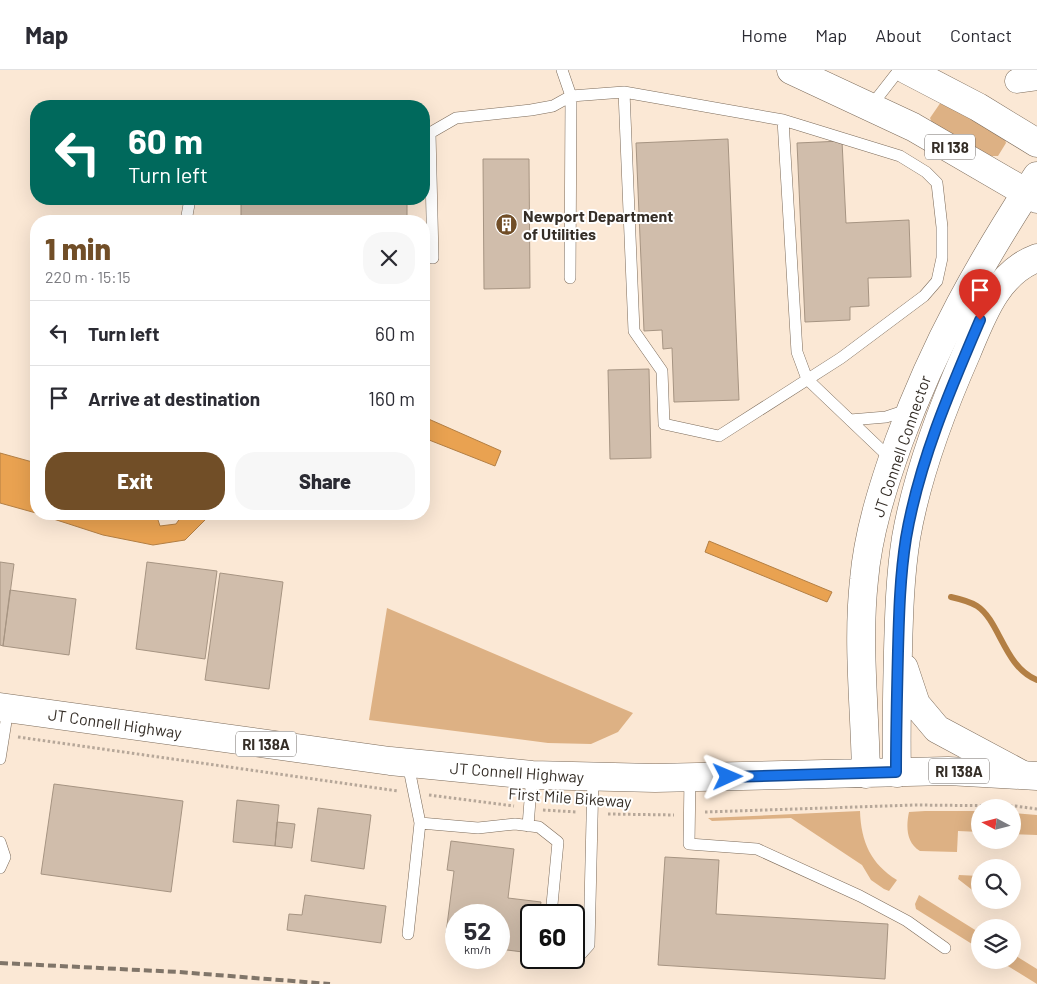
<!DOCTYPE html>
<meta charset="utf-8">
<style>
:root{--surface:#fff;--page:#f7f7f7;--text:#2b2b33;--muted:#7c7c81;--line:#e1e1e2;--accent:#714e27}
body{margin:0;font-family:Barlow,sans-serif;background:var(--page);color:var(--text);height:100vh;display:flex;flex-direction:column;font-size:19px;white-space:nowrap}
*{box-sizing:border-box;margin:0}
p{font-size:16px;color:var(--muted)}
.icon{flex:none;width:28px;height:28px;fill:none;stroke:currentColor;stroke-width:2;stroke-linecap:round;stroke-linejoin:round}
.map{position:relative;flex:1;overflow:hidden}
.side{position:absolute;left:30px;top:145px;width:400px;height:305px;display:flex;flex-direction:column;background:var(--surface);border-radius:20px;box-shadow:0 5px 20px #0002}
.side>*{flex:none}
.guide{position:absolute;left:30px;top:30px;width:400px;height:105px;border-radius:20px;box-shadow:0 5px 20px #0002;background:#00695c;color:#fff;overflow:hidden}
.needle{width:32px;rotate:277deg}
.buttons{position:absolute;left:971px;top:729px;display:grid;gap:10px}
.buttons a{display:grid;place-items:center;width:50px;height:50px;border-radius:50%;background:var(--surface);box-shadow:0 5px 20px #0002;font-size:25px}
.speed{position:absolute;left:445px;top:834px;display:flex;gap:10px;font-size:25px;font-weight:700;text-align:center}
.speed>*{display:grid;place-content:center;width:65px;height:65px;border-radius:50%;background:var(--surface);box-shadow:0 5px 20px #0002;line-height:1}
.speed small{font-size:12px;font-weight:400}
.speed .limit{border:2px solid #111;border-radius:8px;background:#fff;color:#111}
.pin{position:absolute;display:grid;place-items:center;width:42px;height:42px;color:#fff;margin:-51px -21px;border-radius:50% 50% 50% 0;rotate:-45deg;box-shadow:0 0 5px #0007}
.pin .icon{rotate:45deg}
.me{position:absolute;width:55px;margin:-28px;rotate:89deg;stroke-linejoin:round;filter:drop-shadow(0 0 4px #0008)}
.turn{display:flex;align-items:center;gap:18px;height:105px;padding:0 15px;font-size:22px}
.turn .icon{width:65px;height:65px;stroke-width:2.5}
.turn b{display:block;font-size:35px;line-height:42px}
.round{display:grid;place-items:center;flex:none;width:52px;height:52px;border-radius:20px;background:var(--page)}
.head{display:flex;align-items:center;justify-content:space-between;height:85px;padding:0 15px}
h1{font-size:30px;font-weight:800;line-height:38px;color:var(--accent)}
.primary-button{display:flex;gap:10px;margin-top:auto;padding:10px 15px}
.primary-button a{flex:1;height:58px;border-radius:20px;background:var(--accent);color:#fff;font-size:20px;font-weight:800;line-height:58px;text-align:center}
.primary-button a+a{background:var(--page);color:var(--text)}
ul{padding:0;list-style:none}
li{display:flex;align-items:center;gap:15px;height:65px;padding:0 15px;border-top:1px solid var(--line)}
li div{flex:1}
li b{display:block;font-size:19px}
li em{font-style:normal}
header{display:flex;align-items:center;gap:30px;box-sizing:border-box;height:70px;padding:0 25px;background:var(--surface);border-bottom:1px solid var(--line)}
header strong{font-size:24px}
nav{display:flex;gap:28px;margin-inline-start:auto;font-size:18px}
.map>svg:first-child{display:block}
</style>
<header>
<strong>Map</strong>
<nav><a>Home</a><a>Map</a><a>About</a><a>Contact</a></nav>
</header>
<div class="map">
<svg width="1037" height="914" viewBox="0 0 1037 914">
<rect width="100%" height="100%" fill="#fbe8d5"/>
<path fill="#ddb184" d="M941,32l63,34 2,7 -8,13h-7l-59,-33 -2,-5z
M387,538l246,105 -15,19 -27,12 -43,-1 -179,-23z
M860,741c1,31 11,53 37,69l-8,11 -5,-2 -13,-9 -9,-15 -71,-47 -79,3 -4,-3z
M925,741h55v21l-22,-1 -1,21 -37,-1c-14,-8 -14,-25 -11,-39z
M1013,743l24,2v20l-24,-1z
M959,805l21,1v20l-22,-17z
M919,825l61,38v16l-64,-40 -1,-5z
M1013,884l24,15v15l-39,-24h14z"/>
<path fill="#e9a251" stroke="#b37f44" d="M424,347l77,34 -6,15 -71,-28z
M0,383l36,10v50l-36,-10z
M38,444h118l4,12 16,-2 7,-10 27,1 -25,25 -32,5 -50,-10z
M709,471l123,51 -5,10 -122,-50z"/>
<g fill="none" stroke-linecap="round" stroke-linejoin="round">
<path stroke="#b37f44" stroke-width="6" d="M951,527c9,2 18,4 26,9 23,15 27,61 60,74"/>
</g>
<path fill="#d0bdab" stroke="#a69482" d="M728,69l11,261 -65,2 -2,-54 -9,1 -1,-19 -18,1 -8,-188z
M842,71l4,82 63,-3 2,57 -43,1 1,28 -19,1v13l-45,2 -8,-179z
M483,89h46l1,129 -46,1z
M241,129h166v22h-166z
M649,299l2,89 -41,1 -2,-89z
M0,492l14,2 -11,82 -3,-1z
M147,492l70,9 -12,88 -69,-10z
M220,503l63,9 -14,107 -64,-9z
M10,520l66,9 -7,56 -66,-9z
M54,714l129,17 -12,91 -130,-18z
M237,730l42,5 -4,41 -42,-4z
M318,738l53,7 -7,54 -53,-8z
M277,752l18,2 -3,24 -17,-2z
M451,771l63,8 -6,49 33,4 -2,13h-8v38l-32,-4v-34h-43v19l-10,-1 8,-62 -7,-1z
M665,787l54,3 -3,54 172,10 -3,55 -227,-14z
M305,825l81,11 -5,37 -94,-13 2,-16 13,1z"/>
<g fill="none" stroke-linecap="round" stroke-linejoin="round">
<defs>
<path id="lane" d="M562,0l9,26 -1,182
M871,36l28,-36
M783,50l14,232 10,27 85,81
M424,64l6,-1 26,-15 75,-8 22,-4 18,-10 53,-4 159,28 117,36 26,16 11,11 5,44v31l-5,23 -13,15 -83,62 -122,78 -55,-12 -2,-53 -28,-40 -10,-239
M186,151l4,-22
M424,187l9,1 -3,-125
M850,350l36,-3 24,-8
M0,689l8,-50
M408,694l12,59
M690,707l-1,67 68,5 103,47 47,25 38,27
M528,756l4,-51
M0,772l5,15 -5,11
M408,864l12,-111 58,5 37,-4 24,3 19,15 -7,73
M574,885l7,-1 8,-9 4,-167"/>
<path id="street" d="M1017,11l20,-3"/>
<path id="primary" d="M0,637l390,54 142,14 123,3 293,-7 89,5
M866,704c-1,-65 -9,-130 -2,-194 4,-47 19,-94 35,-139 36,-98 81,-178 138,-265"/>
<path id="highway" d="M791,0l122,57 124,72
M907,0l71,37 59,36
M904,598l12,36 21,25 84,45
M897,703c-1,-41 0,-81 1,-122 1,-38 2,-75 8,-113 11,-64 35,-127 61,-186 15,-36 30,-79 70,-94"/>
</defs>
<use href="#lane" stroke="#7c6b5a" stroke-width="12"/>
<use href="#street" stroke="#7c6b5a" stroke-width="25"/>
<use href="#primary" stroke="#7c6b5a" stroke-width="29"/>
<use href="#highway" stroke="#7c6b5a" stroke-width="29"/>
<path stroke="#b6a799" stroke-width="3" stroke-dasharray="2.5 2.5" stroke-linecap="butt" d="M18,667l380,54
M429,725l85,11
M543,740l34,2
M705,742l210,-7 100,1 22,3
M608,744l66,1"/>
<use href="#lane" stroke="#fff" stroke-width="11"/>
<use href="#street" stroke="#fff" stroke-width="24"/>
<use href="#primary" stroke="#fff" stroke-width="28"/>
<use href="#highway" stroke="#fff" stroke-width="28"/>
<path stroke="#807569" stroke-width="4" stroke-dasharray="8 4" stroke-linecap="butt" d="M0,893l179,9 151,12"/>
</g>
<g fill="none" stroke-linecap="round" stroke-linejoin="round">
<defs>
<path id="route" d="M728,707l168,-5c0,-40 1,-80 2,-121 1,-38 2,-75 8,-113 13,-76 44,-148 74,-218"/>
</defs>
<use href="#route" stroke="#114b97" stroke-width="12"/>
<use href="#route" stroke="#1a73e8" stroke-width="9"/>
</g>
<defs>
<symbol id="building-disc" viewBox="-11 -11 22 22"><circle r="9.5" fill="#714e27" stroke="#fff"/><path d="M-4-6H4V6H1V3H-1V6H-4ZM-2.5-4.3h1.7v1.8h-1.7ZM.8-4.3h1.7v1.8H.8ZM-2.5-1h1.7V.8h-1.7ZM.8-1h1.7V.8H.8Z" fill="#fff"/></symbol>
</defs>
<g fill-rule="evenodd">
<use href="#building-disc" x="494" y="142" width="25" height="25"/>
</g>
<g text-anchor="middle" dominant-baseline="central" stroke-width="4" stroke-linejoin="round" paint-order="stroke">
<g fill="#fff" stroke="#726d68" stroke-width="1">
<rect x="925" y="64.5" width="50" height="25" rx="4"/>
<rect x="236" y="661.5" width="60" height="25" rx="4"/>
<rect x="929" y="688.5" width="60" height="25" rx="4"/>
</g>
<g font-size="15" font-weight="bold" fill="#352e27">
<text x="950" y="77">RI 138</text>
<text x="266" y="674">RI 138A</text>
<text x="959" y="701">RI 138A</text>
</g>
<g font-size="16" font-weight="bold" fill="#352e27" stroke="#fff" text-anchor="start">
<text x="523" y="145">Newport Department<tspan x="523" dy="18">of Utilities</tspan></text>
</g>
<g font-size="16" fill="#352e27" stroke="#fff">
<text transform="translate(901 376) rotate(-71)">JT Connell Connector</text>
<text transform="translate(115 653) rotate(8)">JT Connell Highway</text>
<text transform="translate(517 702) rotate(4)">JT Connell Highway</text>
<text transform="translate(570 727) rotate(4)">First Mile Bikeway</text>
</g>
</g>
</svg>
<div class="buttons">
<a><svg class="needle" viewBox="-14 -14 28 28"><path d="M0-13l5 13h-10z" fill="#e53935"/><path d="M0 13l5-13h-10z" fill="#7c7c81"/></svg></a>
<a><svg class="icon" aria-label="search" viewBox="0 0 24 24"><circle cx="10" cy="10" r="6"/><path d="M15 15l6 6"/></svg></a>
<a><svg class="icon" aria-label="layers" viewBox="0 0 24 24"><path d="M12 4l9 5-9 5-9-5zM3 14l9 5 9-5"/></svg></a>
</div>
<div class="speed"><div>52<small>km/h</small></div><div class="limit">60</div></div>
<div class="pin" style="left:980px;top:250px;background:#d93025"><svg class="icon" aria-label="arrive" viewBox="0 0 24 24"><path d="M6 21V4h12l-3 4 3 4H6"/></svg></div>
<svg class="me" style="left:728px;top:707px" viewBox="-20 -20 40 40"><path d="M0-17L14 15 0 8-14 15z" fill="#1a73e8" stroke="#fff" stroke-width="4"/></svg>
<div class="guide">
<div class="turn"><svg class="icon" aria-label="left" viewBox="0 0 24 24"><path d="M17 20v-9H6M10 6l-5 5 5 5"/></svg><div><b>60 m</b>Turn left</div></div>
</div>
<section class="side">
<div class="head"><div><h1>1 min</h1><p>220 m · 15:15</p></div><a class="round"><svg class="icon" aria-label="close" viewBox="0 0 24 24"><path d="M6 6l12 12M18 6L6 18"/></svg></a></div>
<ul>
<li><svg class="icon" aria-label="left" viewBox="0 0 24 24"><path d="M17 20v-9H6M10 6l-5 5 5 5"/></svg><div><b>Turn left</b></div><em>60 m</em></li>
<li><svg class="icon" aria-label="arrive" viewBox="0 0 24 24"><path d="M6 21V4h12l-3 4 3 4H6"/></svg><div><b>Arrive at destination</b></div><em>160 m</em></li>
</ul>
<div class="primary-button"><a>Exit</a><a>Share</a></div>
</section>
</div>
